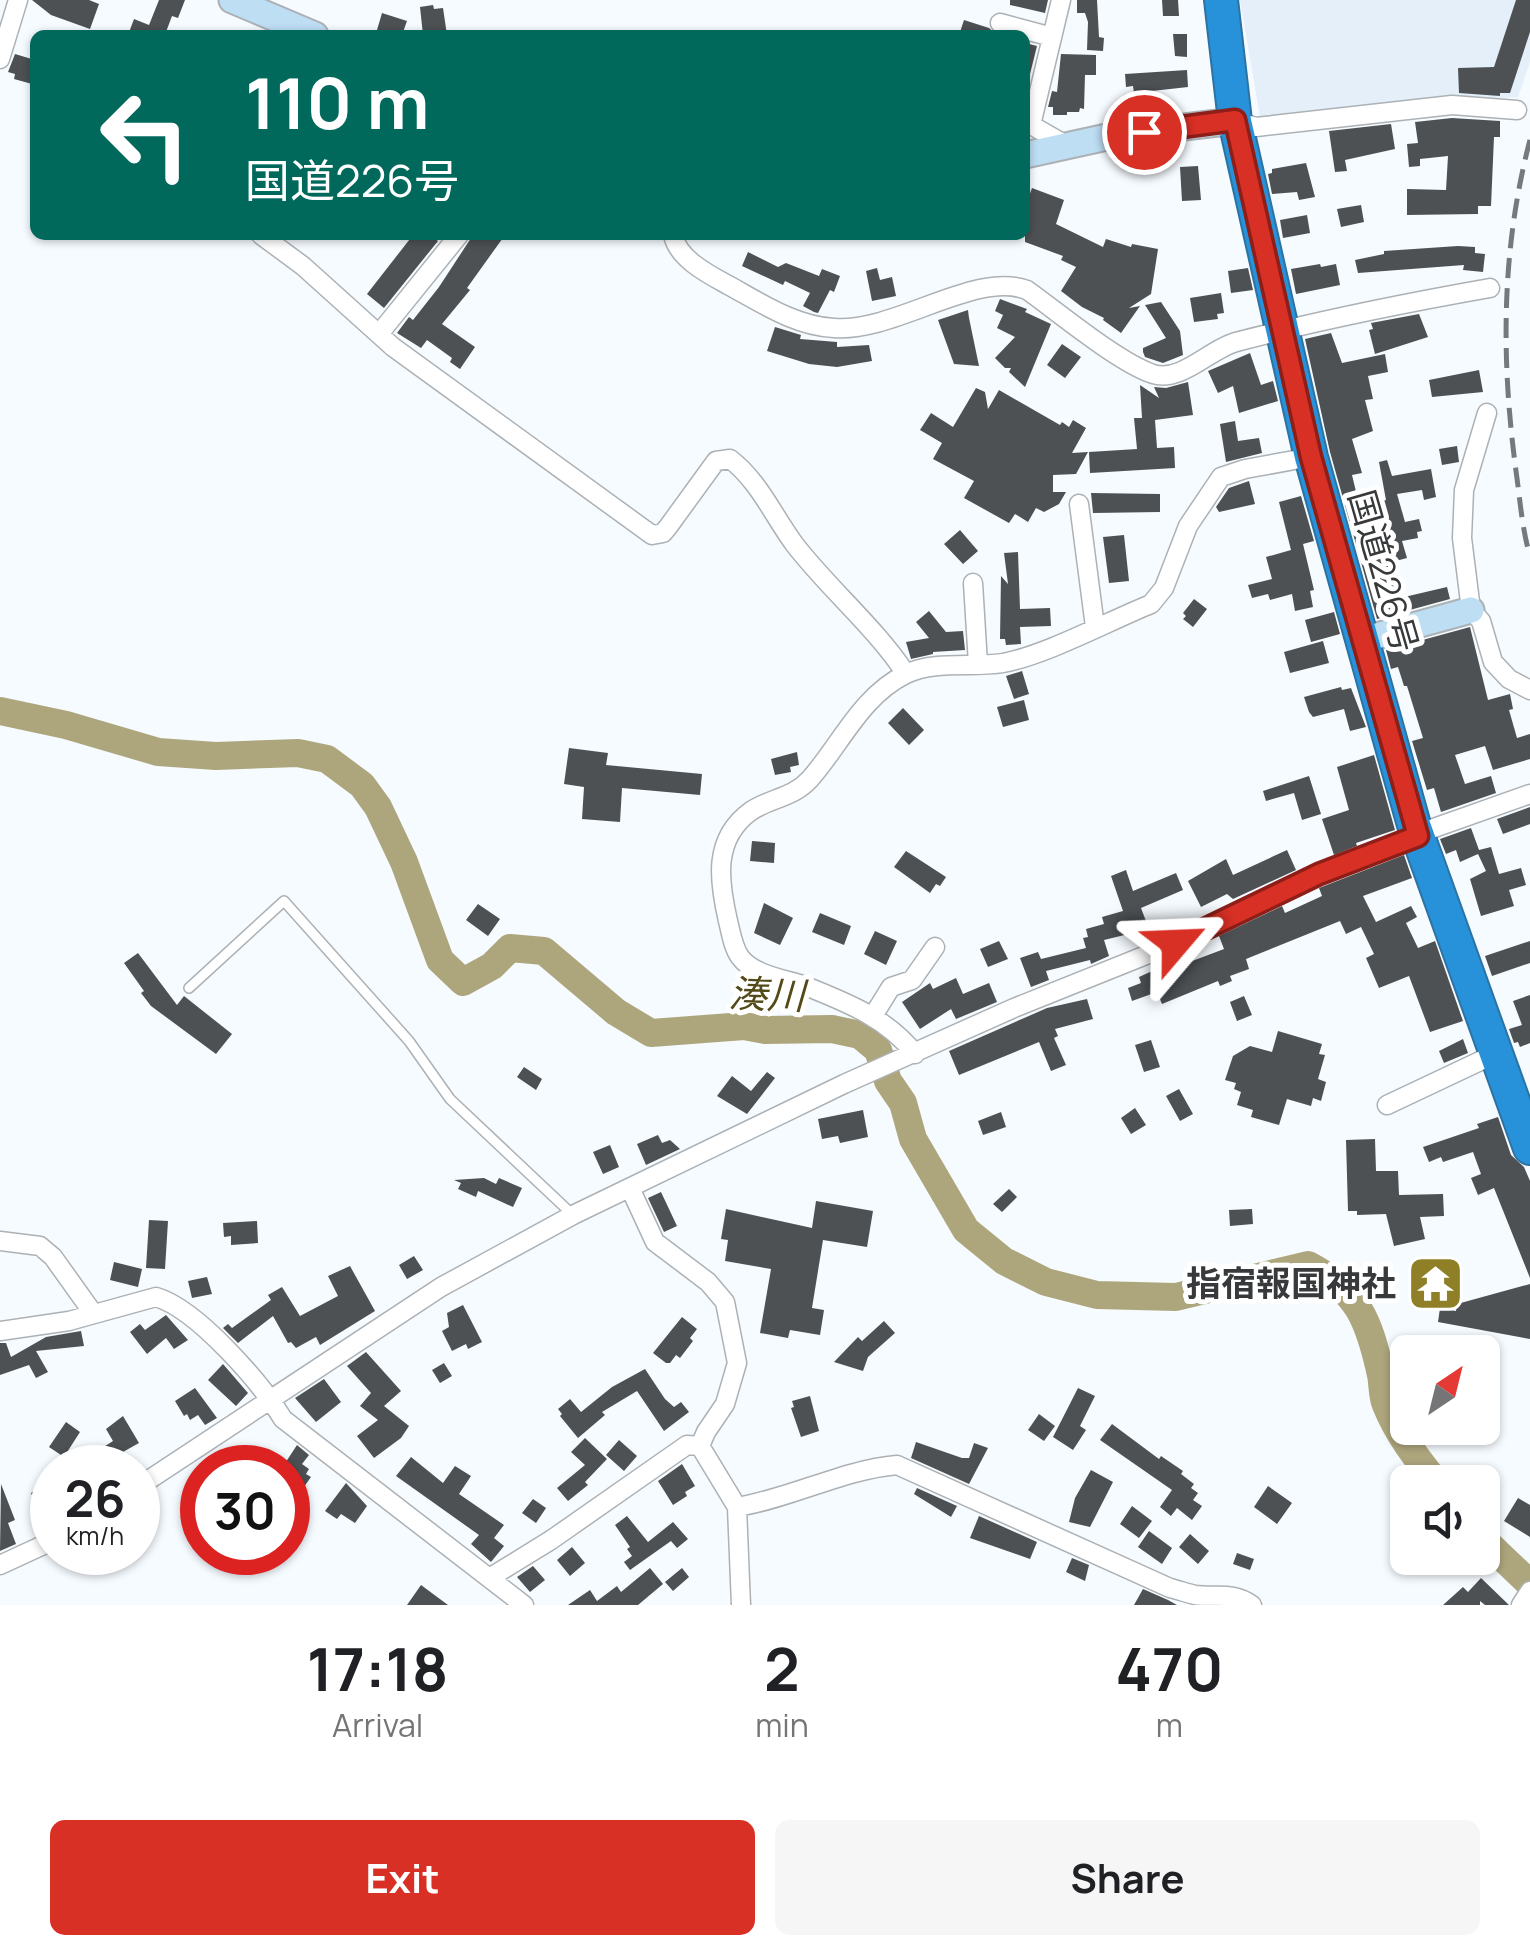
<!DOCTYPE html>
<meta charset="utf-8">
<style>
:root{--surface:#fff;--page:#f6f6f6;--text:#202124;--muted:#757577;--accent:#d93025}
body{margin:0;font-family:Manrope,"Noto Sans JP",sans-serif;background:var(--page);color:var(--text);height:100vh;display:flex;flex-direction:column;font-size:38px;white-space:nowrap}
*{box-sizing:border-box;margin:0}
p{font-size:32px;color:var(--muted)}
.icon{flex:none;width:55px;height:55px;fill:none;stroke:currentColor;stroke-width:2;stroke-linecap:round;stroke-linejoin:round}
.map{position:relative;height:1605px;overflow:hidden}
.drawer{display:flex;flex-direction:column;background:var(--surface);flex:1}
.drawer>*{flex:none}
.guide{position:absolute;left:30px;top:30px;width:1000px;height:210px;border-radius:15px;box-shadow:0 2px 8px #0004;background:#00695c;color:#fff;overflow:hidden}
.needle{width:65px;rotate:35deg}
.fabs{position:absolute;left:1390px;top:1335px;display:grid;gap:20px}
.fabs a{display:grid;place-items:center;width:110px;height:110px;border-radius:15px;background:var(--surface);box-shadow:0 2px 8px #0004;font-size:50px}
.speed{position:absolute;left:30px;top:1445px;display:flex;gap:20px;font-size:50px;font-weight:700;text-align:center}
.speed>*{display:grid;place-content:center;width:130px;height:130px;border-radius:50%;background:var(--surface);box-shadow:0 2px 8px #0004;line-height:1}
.speed small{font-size:25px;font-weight:400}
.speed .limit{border:15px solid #d22;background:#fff;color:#111}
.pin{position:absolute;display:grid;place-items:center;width:85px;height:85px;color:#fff;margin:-42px;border:5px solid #fff;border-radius:50%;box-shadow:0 2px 10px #0007}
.me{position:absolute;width:110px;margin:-55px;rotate:64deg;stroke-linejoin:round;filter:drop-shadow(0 0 8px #0008)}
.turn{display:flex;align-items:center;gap:35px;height:210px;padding:0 50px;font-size:45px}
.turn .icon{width:130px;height:130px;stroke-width:2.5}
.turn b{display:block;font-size:70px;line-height:85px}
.eta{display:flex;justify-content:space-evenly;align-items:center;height:170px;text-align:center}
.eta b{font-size:60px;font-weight:700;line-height:70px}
.cta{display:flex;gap:20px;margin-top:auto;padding:20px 50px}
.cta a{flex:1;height:115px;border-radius:15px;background:var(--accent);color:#fff;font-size:40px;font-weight:700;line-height:115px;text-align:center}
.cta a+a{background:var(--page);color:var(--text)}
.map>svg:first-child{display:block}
</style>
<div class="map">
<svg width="1530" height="1605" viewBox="0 0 1530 1605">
<rect width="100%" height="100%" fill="#f6fbff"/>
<path fill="#e4eff9" d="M1240,0h290v62l-12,35 -79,4 -178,22z"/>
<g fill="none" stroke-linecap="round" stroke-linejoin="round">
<path stroke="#ada67d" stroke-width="28" d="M0,711l66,14 92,27 58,4 82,-3 29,6 35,26 16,22 26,55 36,98 23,22 29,-16 18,-18 34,3 72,61 35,21 93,-7 21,4 67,-1 28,6 18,15 10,31 15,22 10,36 53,91 38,31 42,21 51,13 79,2 132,-32c50,26 61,55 73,110 2,10 1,21 5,30 11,28 31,54 50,77
M1482,1538l48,46"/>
</g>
<path fill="#4d5154" d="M32,0h57l10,4 -9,25 -39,-14z
M159,0h26l-7,18 -6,-2 -6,16 7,3h-45l6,-16 15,6z
M1010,0h38l-3,13 -35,-8z
M1077,0h20l2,37 5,1 -1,13 -16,-1 1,-28 -3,-9h-8z
M1162,0h16l1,16h-16z
M1516,0h14v32l-20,61h-10v3l-41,-3 -1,-25 36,-1z
M433,5l1,4 9,-1 4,27h-24l-3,-28z
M382,13l25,8 -5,14 -25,-5z
M964,20l25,8 8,7h-38z
M1173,34h14v23l-12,-1z
M1025,43l12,3 -9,36h-3z
M15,54l20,6v20l-3,4 -18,-5 1,-5 -7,-2z
M1061,54l35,1v20h-11l-1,34 -4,-1 -1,4h-12v3h-14v-8h-5l4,-16 5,1z
M1187,70l1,17 -54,6 -1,-7 -7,1 -1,-13z
M1452,118l48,3v16h-6l-3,69h-13v8l-71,1v-26l39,1 2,-34 -28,3v7l-11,1 -2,-23 11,-1 -3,-21z
M1391,124l4,25 -50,11 2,11 -12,1 -6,-41z
M1306,163l9,34 -16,3 -2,-8 -25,2 -4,-20 4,-1v-4z
M1198,166l3,34 -19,1 -2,-34z
M1032,188l32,12 -8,24 47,23 3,-8 25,8 1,-3 26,5 -7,45 -22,14 11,-2 -19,27 -18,-13 1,-2 -22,-11 -21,-16 15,-24 -15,-7 2,-4 -38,-14v-35z
M1361,205l3,17 -23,5 -4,-18z
M1307,215l3,18 -27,5 -3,-18z
M413,235h17l8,6 -54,67 -17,-14z
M473,235h32l-38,53 3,2 -28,34 33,23 -15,22 -10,-7 2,-4 -25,-18 -6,8 -24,-15 12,-16 4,3 26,-33z
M1458,246l17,1v6l10,1 -2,18 -20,-2 1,-5 -106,8 -3,-13 29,-6v-3z
M748,252l30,15 8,-4 33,13 3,-7 18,7 -6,16 -4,-2 -12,23 -4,-1 -11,-6 7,-13 -25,-12 -2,4 -41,-19z
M1320,264l1,3 15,-3 4,21 -44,9 -5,-25z
M877,268l3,12 12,-3 4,19 -24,5 -6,-30z
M1248,268l5,22 -22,3 -3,-22z
M1221,293l3,20 -7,1 1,5 -24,3 -4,-24z
M1000,299l27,10 -2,3 26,12 -26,63 -16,-15 2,-4h-6l-10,-10 20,-21 -18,-9 6,-13 -8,-4z
M1161,302l19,29 3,24 -20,8 -18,-6 -2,-5v-4l23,-10 -21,-33z
M968,310l1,8 10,48 -25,-2 -16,-44z
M1419,314l9,23 -53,17 -6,-24 4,-1 -2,-6z
M775,327l26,8 -1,4 37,3v5l32,-2 3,16 -35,6 -28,-3 -42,-13z
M1331,333l11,30 43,-9 3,18 -20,4 5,23 -8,1 8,31 -21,8 10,34 -10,2 8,33 26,-8 -7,-38 8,-2 5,16 39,-7 5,28 -12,3 -2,-10 -25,4 8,28 14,-3 3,12 -5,1 1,6 -16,3 5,17 -15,4 8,36 47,-11 3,12 -73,20 -47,-167 -25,-113z
M1062,344l19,13 -16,21 -18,-13z
M1250,353l11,32 12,-4 5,20 -39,12 -6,-27 -15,7 -10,-22z
M1479,370l4,22 -51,5 -3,-17z
M1188,382l5,33 -38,5 2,28 17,-1 1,21 -85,5 -1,-21 48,-3 -3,-31h8l-2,-33 19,13 -5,-11 12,1z
M976,388l9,4 3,17 11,-19 61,35 2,-3 7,5 4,-7 13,8 -14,25 16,-1 -12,22 -23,1v17h13l-7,12 -15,8 -8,-4 -8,14 -13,-8 -6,9 -45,-25 10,-17 -41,-22 9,-16 -22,-13 11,-17 22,14z
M1235,421l3,20 21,-3 3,15 -36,9 -6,-38z
M1457,446l2,16 -17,3 -3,-16z
M1249,481l6,23 -36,8 -3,-5 13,-19z
M1091,493l69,1v18l-67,1z
M1301,496l13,45 -11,3 11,46 -4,1 3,16 -18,4 -3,-17 -22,6 -2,-6 -16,4 -4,-13 24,-6 -6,-22 25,-7 -12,-48z
M960,530l18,21 -15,13 -19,-20z
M1124,535l5,46 -20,2 -6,-46z
M1018,552l2,57 30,-1 1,18 -31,1 1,17 -15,1 -1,-6h-5l1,-63 7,8 -4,-31z
M1194,599l13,10 -14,18 -10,-8 3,-3 -3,-3z
M929,611l17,21 17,-1 2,19 -32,2v2l-22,5 -5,-17 23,-4 -13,-16z
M1334,612l6,22 -29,8 -6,-22z
M1470,627l18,73 22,-6 3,15 -4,1 8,28 13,-4v25l-37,11 -8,-24 -30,9 10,29 26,-8 5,17 -55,19 -7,-24 -7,2 -15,-49 11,-3 -16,-52h-3l-6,-19 -7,2 -5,-19z
M1323,641l6,22 -39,10 -6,-21z
M1022,671l7,23 -15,5 -8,-23z
M1341,687l1,3 9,-2 15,39 -16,4 -6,-22 -31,8 -4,-5 -5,-15z
M1024,700l5,20 -26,7 -6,-20z
M903,708l21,22 -15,15 -21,-22z
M569,748l39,5 -2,12 96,9 -2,21 -78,-7 -2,34 -38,-3 2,-32 -20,-3z
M797,752l2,13 -9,2 1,5 -16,3 -4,-16z
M1374,755l21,75 -39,13 1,3 -23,9 -12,-36 27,-9 -12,-43z
M1309,776l12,38 -19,6 -8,-27 -28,8 -3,-10z
M1530,807v17l-27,10 -6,-15z
M1471,828l8,22 12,-3 8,27 22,-6 5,17 -17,5 5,16 -33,10 -11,-37 16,-8 -8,-17 -18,8 -4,-12 -10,4 -6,-15z
M752,841l23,2 -1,20 -24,-2z
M1287,850l9,20 -63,29 -6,-5 -26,13 -13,-26 38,-22 7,16z
M906,851l40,26 -6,9 -4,-2 -6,9 -36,-26z
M1404,855l8,23 -49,18 13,26 35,-16 6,11 -11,6 12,25 17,-7 28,80 -33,11 -21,-56 -30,12 -13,-30 8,-4 -13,-27 -15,7 -6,-13 -94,38 3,10 -19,7 2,5 -12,5 -2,-5 -56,23 -5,-12 -25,9 -4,-13 13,-5 -2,-6 31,-14 -1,-4 14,-6 4,10 37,-14 -5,-13 63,-30 3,7 37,-17 -3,-8z
M1126,870l7,21 43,-18 7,17 -42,18 8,21 -45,11 5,16 -18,8 -1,-4 -44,11 3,9 -18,7 -11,-29 18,-6 3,7 45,-11 -3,-10 5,-1 -2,-8 18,-5 -2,-7 21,-6 -12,-35z
M764,903l29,15 -13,27 -26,-12z
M478,904l22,15 -12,17 -22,-16z
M820,913l31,13 -7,19 -32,-13z
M875,931l22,10 -11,24 -22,-11z
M999,941l9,18 -20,8 -8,-18z
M1530,941v22l-38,13 -7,-20z
M138,953l39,52 7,-9 48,38 -16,20 -65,-48 -10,-13 3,-2 -20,-28z
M956,978l7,16 26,-11 8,19 -41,17 -5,-10 -31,20 -18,-27 28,-19 3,6z
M1530,995v48l-10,4 -2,-5 -4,1 -5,-14 13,-4 -9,-24z
M1244,996l8,19 -15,6 -7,-19z
M1087,999l6,20 -38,10 3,7 -4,2 12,27 -15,6 -12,-29 -80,33 -10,-24 98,-43z
M1278,1031l44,13 -3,10 6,1 -7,24 8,3 -5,19 -8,-3 -2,8 -24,-7 -8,26 -28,-8 2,-7 -16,-5 4,-13 -7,-3 2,-6 -11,-3 8,-24 17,-10 22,6z
M1463,1039l5,14 -24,10 -5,-12z
M1151,1040l9,27 -16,5 -9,-27z
M524,1067l18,12 -6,11 -19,-13z
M767,1072l8,6 -28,36 -30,-18 15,-20 19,15z
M1179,1089l14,25 -13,7 -14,-25z
M1135,1108l11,17 -15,9 -10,-16z
M863,1110l5,27 -28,6 -2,-7 -16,3 -4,-20z
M1001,1112l5,15 -23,8 -5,-14z
M1498,1117l13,38 13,12 6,14v97l-36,-90 -16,7 -7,-17 10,-4 -8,-22 -30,10 -2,-5 -12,5 -6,-15 56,-19 -2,-4z
M658,1135l4,8 8,-3 10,9 -34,16 -9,-21z
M1375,1139l1,32h22l1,24 44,-1 1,22 -24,1 5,22 -31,7 -8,-32 -29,1v-4h-9l-2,-71z
M610,1145l9,22 -16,7 -10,-22z
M484,1178l12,6 3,-6 23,10 -9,19 -35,-16 -2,6 -18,-8 3,-6 -7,-3z
M1009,1189l8,8 -15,15 -9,-8z
M661,1192l16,34 -13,6 -16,-34z
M816,1201l57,10 -6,36 -44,-7 -11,68 12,2 -4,25 -30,-5 -2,8 -28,-5 11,-64 -46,-8 3,-21 -7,-1 5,-30 86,19z
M1252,1209l1,15 -23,2 -1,-16z
M149,1220l19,1 -3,48 -19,-1z
M257,1221l1,22 -27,2v-9l-7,1 -1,-14z
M414,1256l9,14 -16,9 -8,-14z
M114,1262l28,7 -4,18 -28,-7z
M350,1266l25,45 -55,34 -4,-8 -20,11 -5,-6 -3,1 -15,-27 -35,27 -15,-15 5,-4 4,4 39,-28 -3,-5 14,-8 18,29 38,-20 -10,-20z
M207,1277l5,17 -20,4 -4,-17z
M1530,1284v55l-92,-17 2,-14 16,3 1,-7z
M463,1305l19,37 -14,7 -2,-5 -14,7 -10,-20 7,-4 -2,-14z
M166,1315l22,25 -14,9 -8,-11 -19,16 -17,-22 10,-8 5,6z
M682,1317l15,12 -7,9 3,3 -13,17 -4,-3 -6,8h-4l-13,-10z
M884,1321l11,12 -27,24 -5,14 -29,-9 24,-25 4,4z
M81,1331l3,15 -48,5 12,21 -12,6 -7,-13 -29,10v-32h6l5,14 35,-20z
M366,1352l35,39 -17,15 25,20 -8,12 -27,20 -17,-22 21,-16 -18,-14 11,-13 -24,-27z
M444,1363l8,13 -12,7 -8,-13z
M223,1364l25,29 -12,13 -28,-26z
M645,1369l20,30 9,8 7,-5 8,10 -25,19 -27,-40 -35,21 3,3 -27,23 -18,-22 2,-2 -4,-5 12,-10 11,13 31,-25z
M324,1379l17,23 -25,20 -21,-24z
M195,1388l22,30 -12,7 -7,-10 -8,5 -3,-6 -3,2 -9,-15z
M1078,1388l17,8 -15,30 6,4 -13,20 -20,-13z
M810,1396l9,35 -18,6 -10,-29 3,-1 -2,-6z
M1039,1414l16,12 -11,15 -16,-11z
M123,1416l16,27 -25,14 6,11h-49l42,-27 -7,-12z
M66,1422l14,10 -16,25 -15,-10z
M1112,1424l47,35 2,-3 22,15 -2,3 13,10 -3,4 7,5 -5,7 9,6 -10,14 -15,-12 -6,8 -11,-9 12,-17 -72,-50z
M585,1438l22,21 -22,23 3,3 -20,16 -11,-13 28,-23 -14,-13z
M619,1440l18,16 -13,15 -18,-16z
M916,1442l46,16h7l5,-15 14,5 -19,36 -58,-26z
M297,1445l12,10 -7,9 7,5 -3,5 5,3 -12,17 -11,-8v-18h-6z
M245,1450l3,5 5,-4 12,17h-34l7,-6 -3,-4z
M411,1457l32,26 12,-17 16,10 -12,18 45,31 -10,13 10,8 -13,16 -20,-18 8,-9 -83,-59z
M682,1464l13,22 -10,6 2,4 -14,9 -15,-24z
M1091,1470l22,12 -23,45 -21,-5 6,-24z
M52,1479v39l-8,-18 -8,3 -5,-10z
M346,1483l21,23 -12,17 -14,-9 -4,5 -12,-8z
M1,1484l14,36 -7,3 8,21 -16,7z
M1268,1486l24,17 -15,21 -23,-17z
M917,1488l40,18 -6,11 -37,-23z
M1518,1498l12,7v32l-26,-16z
M533,1499l13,9 -10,15 -14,-10z
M1132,1506l20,15 -13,17 -19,-14z
M627,1516l21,26 25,-20 15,17 -11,9 -6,-7 -41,29 -6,-8 8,-6 -5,-7 3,-2 -15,-22z
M979,1516l58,26 -7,17 -60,-21z
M1149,1531l23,17 -10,16 -24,-17z
M1190,1534l19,17 -11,13 -19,-17z
M572,1547l13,16 -15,13 -13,-16z
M1237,1553l17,6 -4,11 -17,-6z
M1072,1558l17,7 -4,16 -19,-9z
M533,1566l12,14 -15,12 -13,-15z
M650,1568l13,16 -25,21h-70l22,-15 7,11 20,-15 4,6z
M682,1568l7,9 -16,14 -8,-9z
M1481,1578l28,27h-24l-5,-4v4h-37l20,-18 5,5z
M421,1585l27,20h-41z
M1143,1589l25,11 9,5h-43z"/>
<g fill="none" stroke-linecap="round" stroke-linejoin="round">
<defs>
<path id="lane" d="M189,988l95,-87 125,140 41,58 123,116"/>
<path id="street" d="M1061,0l-30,125 35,20
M1000,23l52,14
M0,59l18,-59
M1235,121l21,6 196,-22 65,5
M261,235l42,31 90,81 259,188 11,-2 5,-6 48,-66 14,-2c29,22 44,58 65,86 35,45 80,82 111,129
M673,235c5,24 35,39 55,50 33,18 67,41 106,43 60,5 142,-58 193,-38 31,22 92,73 126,84 28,9 57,-25 83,-32 84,-22 169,-39 254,-54
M379,334l80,-99
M1487,413l-23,77 -2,48 9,72 10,11 12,41 16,17 21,11
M1079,504l16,123
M973,583l5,81
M1417,834l113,-40
M873,1016l18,-29 21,-7 23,-33
M915,1054c-27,-35 -67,-51 -107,-67 -21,-8 -54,-11 -68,-30 -7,-10 -9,-24 -12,-36 -9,-39 -16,-82 23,-110 19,-13 42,-13 59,-32 31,-35 51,-83 96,-105 29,-14 66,-6 97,-11 43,-8 106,-42 148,-59l13,-16 24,-62 33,-49 24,-8 66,-12
M1387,1105l108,-51
M630,1188l25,54 53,40 17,20 12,61 -12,41 -19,28 -6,14
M0,1241l40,5 13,11 40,56
M0,1331l69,-10 87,-24c41,12 105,86 127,122l241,186
M138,1487l303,-200 132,-72 271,-131 170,-76 162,-65 143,-69 99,-38
M737,1507l4,98
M0,1565l52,-24
M491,1577l60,-37 136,-95 13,1 37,61c55,-9 105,-37 160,-42l273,123c8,2 17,5 25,7 22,3 37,-4 57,10
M1521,1605l9,-14"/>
<path id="secondary" d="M232,0l83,35
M1025,155l91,-20 119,-14
M1362,640l109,-30"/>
<path id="highway" d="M1221,0l14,121 76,336 103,368 116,323"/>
</defs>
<use href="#lane" stroke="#acb1b5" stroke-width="12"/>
<use href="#street" stroke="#acb1b5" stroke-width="21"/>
<use href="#secondary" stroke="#acb1b5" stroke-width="29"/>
<use href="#highway" stroke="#2d73a2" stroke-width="36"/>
<use href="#lane" stroke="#fff" stroke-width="9"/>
<use href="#street" stroke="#fff" stroke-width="18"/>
<use href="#secondary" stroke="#bedef4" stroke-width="25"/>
<use href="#highway" stroke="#2792da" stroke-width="32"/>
<path stroke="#76797b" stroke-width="5" stroke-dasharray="20 10" stroke-linecap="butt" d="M1530,140c-29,110 -29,220 -14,331 4,28 6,58 14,85"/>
</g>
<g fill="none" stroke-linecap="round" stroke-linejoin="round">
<defs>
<path id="route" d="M1144,132l91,-12 76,337 107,379 -99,38 -143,69"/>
</defs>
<use href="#route" stroke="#8d1f18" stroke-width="25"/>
<use href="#route" stroke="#d93025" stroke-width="18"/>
</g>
<defs>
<symbol id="temple-square" viewBox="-11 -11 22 22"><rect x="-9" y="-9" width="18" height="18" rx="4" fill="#8f8027" stroke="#fff"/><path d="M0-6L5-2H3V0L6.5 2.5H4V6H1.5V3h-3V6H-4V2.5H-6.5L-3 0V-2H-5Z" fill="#fff"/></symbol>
</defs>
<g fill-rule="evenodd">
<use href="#temple-square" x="1404" y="1252" width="63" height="63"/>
</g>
<g text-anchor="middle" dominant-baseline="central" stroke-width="10" stroke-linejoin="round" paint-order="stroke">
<g font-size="35" fill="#37393a" stroke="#fff">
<text transform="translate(1384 571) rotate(74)">国道226号</text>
</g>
<g font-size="35" font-weight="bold" fill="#37393a" stroke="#fff" text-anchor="end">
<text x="1396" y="1283">指宿報国神社</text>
</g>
<g font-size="38" font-style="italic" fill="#534a19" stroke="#fff">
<text transform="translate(767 993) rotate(2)">湊川</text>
</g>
</g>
</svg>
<div class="fabs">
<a><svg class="needle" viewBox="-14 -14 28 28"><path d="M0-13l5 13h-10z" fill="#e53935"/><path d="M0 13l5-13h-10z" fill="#757577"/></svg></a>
<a><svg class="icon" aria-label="sound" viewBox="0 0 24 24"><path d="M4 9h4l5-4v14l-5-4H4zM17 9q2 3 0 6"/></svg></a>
</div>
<div class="speed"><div>26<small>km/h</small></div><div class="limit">30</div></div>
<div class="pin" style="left:1144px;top:132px;background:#d93025"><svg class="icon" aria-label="arrive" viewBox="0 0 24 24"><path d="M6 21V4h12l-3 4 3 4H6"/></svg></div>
<svg class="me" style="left:1176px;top:943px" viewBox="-20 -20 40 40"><path d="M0-17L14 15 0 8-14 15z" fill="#d93025" stroke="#fff" stroke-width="4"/></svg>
<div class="guide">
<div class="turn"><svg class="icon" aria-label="left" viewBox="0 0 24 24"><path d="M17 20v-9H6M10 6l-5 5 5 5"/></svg><div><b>110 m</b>国道226号</div></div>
</div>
</div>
<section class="drawer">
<div class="eta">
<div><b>17:18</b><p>Arrival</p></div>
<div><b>2</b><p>min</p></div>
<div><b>470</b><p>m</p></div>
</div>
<div class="cta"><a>Exit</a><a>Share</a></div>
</section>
